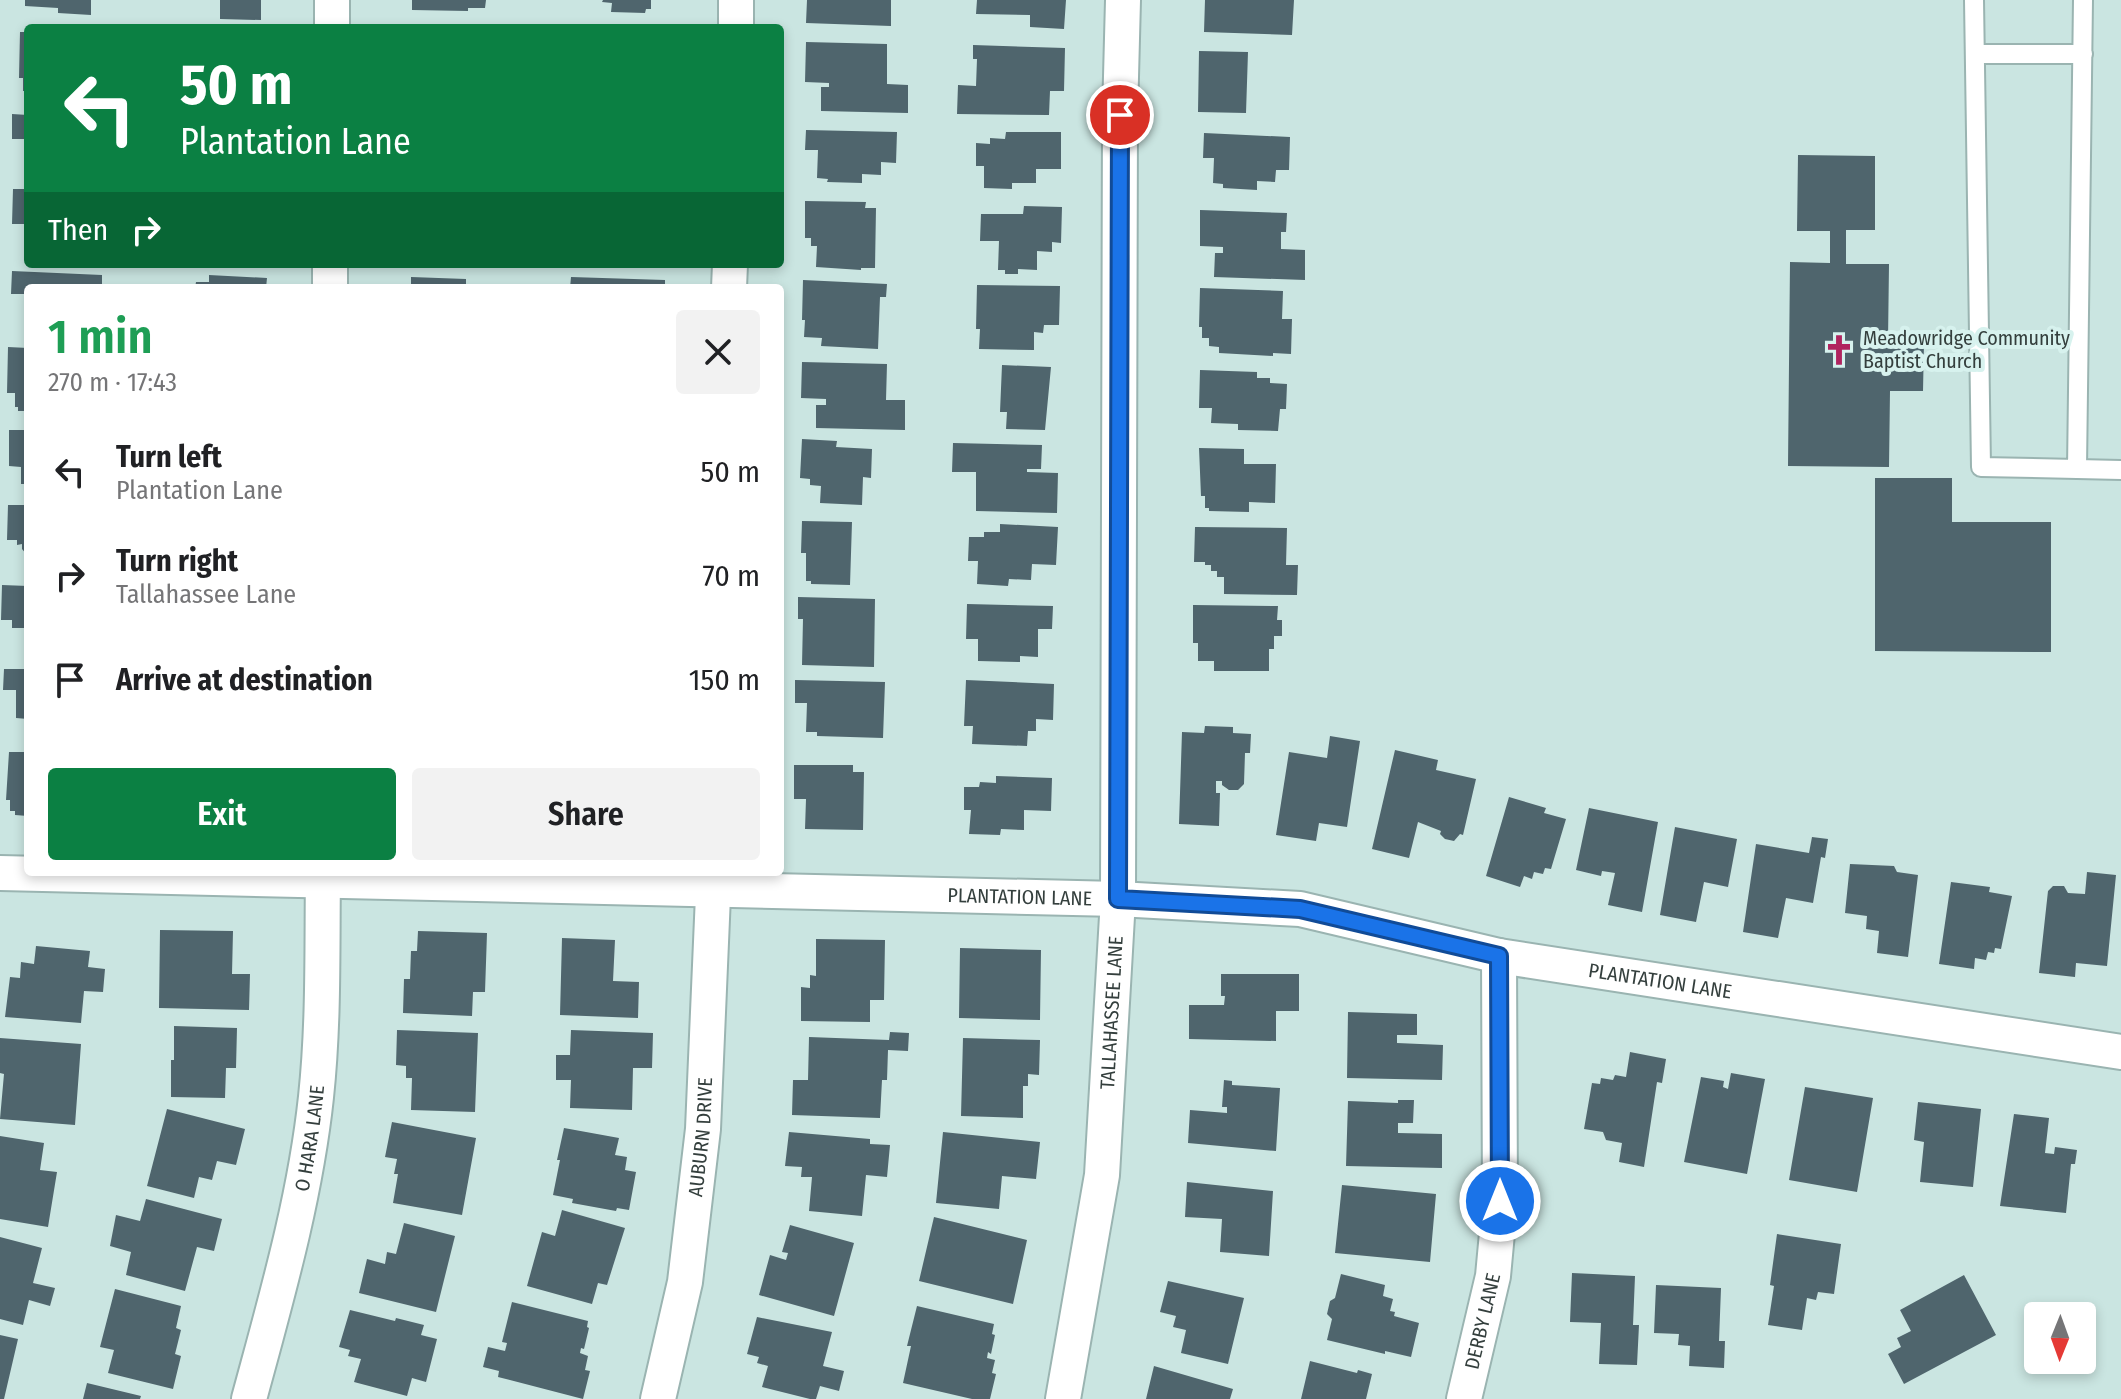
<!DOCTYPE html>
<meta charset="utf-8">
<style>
:root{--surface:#fff;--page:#f2f2f2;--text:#202124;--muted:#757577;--accent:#0b8043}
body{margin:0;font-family:"Fira Sans Condensed",sans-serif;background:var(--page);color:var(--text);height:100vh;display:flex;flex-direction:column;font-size:30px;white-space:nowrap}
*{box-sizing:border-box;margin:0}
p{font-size:26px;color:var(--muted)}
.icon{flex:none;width:44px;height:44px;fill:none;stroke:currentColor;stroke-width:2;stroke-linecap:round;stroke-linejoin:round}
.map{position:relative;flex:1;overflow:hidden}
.panel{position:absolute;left:24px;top:284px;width:760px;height:592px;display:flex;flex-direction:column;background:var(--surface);border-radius:8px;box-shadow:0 4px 12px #0003}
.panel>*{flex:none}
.top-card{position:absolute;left:24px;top:24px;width:760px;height:244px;border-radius:8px;box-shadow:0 4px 12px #0003;background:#0b8043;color:#fff;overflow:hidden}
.needle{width:52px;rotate:181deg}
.tools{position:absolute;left:2024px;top:1302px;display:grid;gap:16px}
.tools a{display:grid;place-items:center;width:72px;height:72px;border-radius:8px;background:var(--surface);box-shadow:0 4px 12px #0003;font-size:40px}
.pin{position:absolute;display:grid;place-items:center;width:68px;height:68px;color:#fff;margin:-34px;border:4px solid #fff;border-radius:50%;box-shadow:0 2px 8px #0007}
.me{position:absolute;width:88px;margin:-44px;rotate:0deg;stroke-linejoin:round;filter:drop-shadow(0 0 6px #0008)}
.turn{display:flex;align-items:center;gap:28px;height:168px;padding:0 24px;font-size:36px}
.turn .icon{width:104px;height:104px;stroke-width:2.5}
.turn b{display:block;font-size:56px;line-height:68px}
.then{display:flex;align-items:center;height:76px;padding:0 24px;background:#0003;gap:16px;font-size:30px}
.round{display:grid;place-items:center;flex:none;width:84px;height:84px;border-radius:8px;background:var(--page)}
.headline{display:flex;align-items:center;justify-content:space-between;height:136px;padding:0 24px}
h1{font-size:48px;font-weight:600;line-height:60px;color:#1e9e55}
.action{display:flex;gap:16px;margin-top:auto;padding:16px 24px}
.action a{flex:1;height:92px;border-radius:8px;background:var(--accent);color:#fff;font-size:32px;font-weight:600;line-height:92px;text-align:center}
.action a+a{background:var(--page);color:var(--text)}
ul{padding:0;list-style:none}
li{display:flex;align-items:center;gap:24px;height:104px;padding:0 24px}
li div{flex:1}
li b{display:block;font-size:30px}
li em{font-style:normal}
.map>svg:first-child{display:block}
</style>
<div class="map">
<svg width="2121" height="1399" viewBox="0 0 2121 1399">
<rect width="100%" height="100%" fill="#cae5e1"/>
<path fill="#4f656d" d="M25,0h66v15l-33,-2v-5l-33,-2z
M220,0h41v20l-41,-1z
M412,0h74l-1,8h-17v3l-56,-1z
M603,0h48v9h-5l-1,4 -34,-1 1,-9 -10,-1z
M807,0h84v26l-85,-3z
M977,0h89l-2,29 -34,-2v-12l-54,-1z
M1205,0h89l-2,35 -88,-3z
M20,32h8v59h-5v-13h-4z
M806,42l81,2v40l21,1v28l-87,-2v-24h8v-4l-24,-1z
M973,45l92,3 -1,43h-14l-1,24 -92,-1 1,-29 18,1 1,-27h-4z
M1199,51l49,1 -2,61 -48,-1z
M12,114l16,1v24h-16z
M806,130l91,2 -1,31 -15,-1v13l-19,-1v9l-35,-1 1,-3 -11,-1 1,-28h-13z
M1006,132h55v37h-25v14h-24v6l-28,-1v-22h-8v-23l14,1v-6l15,1z
M1204,133l86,4 -1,33h-13l-1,12 -18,-1v9l-34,-2v-4l-10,-1 1,-25h-11z
M1798,155l77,1v74h-29v34h43l-1,77 36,1 -1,49h-33l-1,76 -101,-1 2,-204 40,1v-32h-33z
M13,189h15v35h-16z
M805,201l61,1 -1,6h11l-1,60h-14v2l-45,-3 1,-21h-6v-8h-6z
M1024,206l38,1 -1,36 -9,-1v10l-15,-1v19l-19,-1v5h-13v-4h-7l1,-29h-19l1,-27h42z
M1200,210l87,3 -1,19h-5v17l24,1v30l-91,-3 1,-24h8v-6l-23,-1z
M12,271l90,4v13h-74v34h-4l1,-28h-14z
M209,275l58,3 -1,10h-71l1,-6h13z
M411,277l55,2v9h-55z
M571,277l94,3v8h-95z
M803,280l84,4 -1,13h-6l-2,52 -57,-3 1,-8 -18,-1 1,-17h-3z
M977,285l83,1 -1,39h-15l-1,8 -9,-1v18l-55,-1 1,-20h-4z
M1200,288l83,3 -1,28h10l-1,35 -18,-1v3l-54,-3v-6l-10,-1v-8h-7v-11h-3z
M8,347l20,1v63h-10v-4h-3v-14h-8z
M802,362l85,2 -1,36h19v30l-89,-2v-23h10v-6l-25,-1z
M1002,365l49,2 -6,63 -39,-1 1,-17h-7z
M1200,370l57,2v6h13v5l17,1 -1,25h-6l-2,22 -40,-1v-6l-27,-1 1,-15h-13z
M9,430h19v54h-7v-17l-12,-1z
M802,439l35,2 -1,6 36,2 -1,29 -8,-1 -1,28 -42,-2 1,-17 -11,-1v-6l-10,-1z
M953,443l89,2 -1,24h-14v3l31,1 -1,40 -81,-2v-39h-24z
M1199,448l45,1v15h32l-1,39 -26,-1v10l-40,-1v-3h-4v-12h-4z
M1875,478h77v44h99v130l-176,-1z
M8,505h20v51l-6,-7v-5l-5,1v-5h-10z
M802,521l50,1 -2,63 -39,-1v-3h-5v-28h-5z
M1000,524l58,3 -2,38 -24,-1 -1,16 -22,-1 -1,7 -31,-2 1,-23h-10l1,-24h15v-5h16z
M1195,527l92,1 -1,37h12l-1,30 -73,-1v-17h-7v-6h-6v-6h-6v-3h-11z
M2,585l26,1v42h-16v-8h-11z
M798,597l77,2 -1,68 -72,-2 1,-46h-5z
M967,604l86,2 -1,23h-14v28l-18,-1v6l-42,-1v-22h-12z
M1193,605l85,1 -1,14h5v16h-8v13h-5v22h-55v-10h-16v-18h-5z
M4,669h24v50l-12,-1v-28h-13z
M795,680l90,2 -2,56 -66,-2v-4h-11l1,-29h-12z
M966,680l88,4 -1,36 -17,-1v12h-8l-1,15 -55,-2 1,-18h-9z
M1205,726l28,1v6l18,1 -1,19h-5l-1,31 -6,6h-9l-7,-5v-4h-6v12h4l-1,33 -40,-2 3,-92 22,1z
M1330,736l30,5 -13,86 -28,-4 -3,18 -40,-6 13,-83 38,6z
M1395,750l43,10 -2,10 40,9 -13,56 -3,-1 -6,7 -9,-2 -5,-5 1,-3 -23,-9 -9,36 -37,-9z
M9,752h19v64l-13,-1v-4h-5v-11h-4z
M794,765h59v7h11l-1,58 -58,-1 1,-30h-12z
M996,776l56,2 -1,33 -27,-1v20l-23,-1 -1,6 -31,-1 2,-24h-7v-23h15l1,-5 16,1z
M1509,797l37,11 -2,5 22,6 -15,50 -6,-1 -2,6 -9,-2 -2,7 -8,-3 -4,11 -34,-11z
M1589,808l69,14 -16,90 -34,-7 7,-32 -13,-2 -1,5 -25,-6z
M1675,827l62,12 -9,48 -24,-5 -8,40 -36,-7z
M1812,837l16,2 -3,19 -4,-1 -8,46 -27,-5 -8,40 -35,-6 13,-88 53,9z
M1850,864l44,2 3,6 21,3 -10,82 -31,-4 2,-22 -13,-2 1,-13 -22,-3z
M2087,872l29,3 -9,91 -31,-3 -1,14 -36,-4 9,-82 5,-5h11l4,7 17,1z
M1951,882l39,5 -1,5 23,4 -11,53 -6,-1 -1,5 -6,-1 -2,8 -11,-2 -1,11 -35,-5z
M160,930l73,1 -1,43h18l-1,36 -90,-2z
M418,931l69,2 -2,59h-12l-1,24 -69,-3 1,-34h6l1,-28h6z
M562,938l53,2 -2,41 26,1 -1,36 -78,-3z
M816,939l69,1 -1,60h-14v22l-69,-1v-34l9,1v-13l6,1z
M36,946l54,5 -2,16 17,2 -2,23 -19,-1 -3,32 -76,-6 5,-40 10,1 1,-16 13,2z
M960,948l81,2 -1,70 -81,-2z
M1221,974h78v37h-23v30l-87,-2v-34h35l1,-9h-4z
M1348,1012l69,2v21h-20v8l46,2 -1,35 -95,-2z
M174,1026l63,2 -1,40h-10l-1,30 -54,-1v-37h3z
M397,1030l81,3 -3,79 -64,-2 1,-32h-6v-12l-10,-1z
M571,1030l82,3 -1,35h-19l-1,42 -62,-2 1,-28h-15v-25h14z
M890,1032l19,1 -1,18 -20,-1 -1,30h-5l-2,38 -88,-3 1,-35h15l1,-43 80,3z
M0,1038l81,6 -6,81 -75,-6 4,-45 -4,-1z
M963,1038l77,2 -1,35 -11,-1v12h-5v32l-62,-2z
M1630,1052l36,7 -4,24 -5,-1 -13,85 -25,-5 3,-19 -16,-3 -3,-8 -19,-3 8,-46 8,1 1,-6 12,2 2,-5 11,2z
M1731,1073l34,6 -18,95 -63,-12 17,-85 23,4 -1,6 5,2z
M1224,1080l8,1v4l48,3 -4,63 -88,-8 2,-33 37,3v-6h-5z
M1805,1087l68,11 -16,94 -68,-12z
M1398,1100h16l-1,23h-15v10l44,1v34l-96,-2 2,-65 50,2z
M1918,1102l63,7 -8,78 -53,-5 4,-40 -10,-2z
M167,1109l78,20 -9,36 -19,-4 -5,19 -13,-3 -5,21 -47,-12z
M2014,1114l35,4 -4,35 9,1 1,-7 22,3 -2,14h-4l-5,49 -66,-7z
M392,1122l84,16 -14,77 -69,-12 5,-29h-4l3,-15 -12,-2z
M564,1128l55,10 -4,17 12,2 -2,13 11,2 -7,38 -12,-2 -1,3 -44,-8 1,-4 -20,-4 7,-35h-3z
M789,1132l81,7v5l20,1 -3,32 -21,-2 -4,41 -53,-5 3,-34h-11l1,-10 -17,-1z
M943,1132l97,10 -4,37 -34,-3 -3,33 -63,-6z
M0,1136l44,7 -4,27 17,2 -9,55 -48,-8z
M1187,1182l86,9 -4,65 -49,-4 2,-33 -37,-2z
M1342,1185l94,9 -6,68 -95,-9z
M146,1199l76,20 -8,32 -17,-4 -12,44 -59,-16 5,-23 -21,-6 6,-31 24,6z
M562,1210l63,18 -18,57 -9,-2 -6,21 -65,-18 15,-54 13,4z
M934,1217l93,23 -14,64 -94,-23z
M404,1223l51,13 -19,76 -77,-19 8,-34 18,5 2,-12 9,2z
M790,1225l64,18 -20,73 -75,-21 11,-40 16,5 2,-7 -6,-1z
M1777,1234l64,10 -7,50 -16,-2 -2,8 -9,-2 -5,32 -34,-5 6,-39 -4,-1z
M0,1237l42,11 -9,35 22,5 -5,18 -21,-6 -6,25 -23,-6z
M1572,1273l63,3 -2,49h6l-2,40 -38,-1 2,-41 -31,-1z
M1341,1274l44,11 -2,11 10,3 -3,12 5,1 -1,4 25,7 -8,34 -26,-6v3l-58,-14 5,-21 -5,-5 3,-13 5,-3z
M1964,1275l32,60 -92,49 -16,-30 13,-7 -4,-9 14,-7 -11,-21z
M1168,1281l76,17 -16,66 -47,-11 5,-23 -13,-3 3,-11 -16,-4z
M1656,1285l65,3 -2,53h6l-1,27 -35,-2 1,-20 -12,-1 1,-11 -25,-1z
M115,1289l66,17 -5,22 5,2 -6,24 6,2 -8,33 -65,-16 6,-23 -14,-3z
M512,1302l76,19 -1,6 2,1 -5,21 -3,-1 -1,5 8,3 -3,14 5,1 -7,28 -85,-22 1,-6 -16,-4 5,-20 17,4 2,-8 -5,-1z
M917,1306l77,18 -2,10 3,1 -4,19 -3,-2 -1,6 8,2 -3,13 4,1 -6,25h-18l-69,-16 8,-37h-4z
M350,1310l45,11 1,-3 28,7 -3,10 16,4 -11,43 -14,-4 -5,18 -53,-14 7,-23 -13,-3 2,-6 -11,-3z
M757,1317l75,15 -9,34 21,5 -5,20 -19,-5 -4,13h-6l-48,-12 6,-21 -11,-3 2,-6 -12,-3z
M0,1335l18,4 -14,60h-4z
M1310,1361l47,12 1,-3 14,4 -6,25h-65z
M1154,1366l79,23 -3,10h-84z
M87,1383l54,13 -1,3h-57z"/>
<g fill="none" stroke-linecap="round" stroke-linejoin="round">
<defs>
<path id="lane" d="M1974,0l7,467 96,2
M2083,0l-6,469 44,1
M1975,54h108"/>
<g id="street">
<path d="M332,28v-28"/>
<path d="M736,28v-28"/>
<path d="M330,288v-24"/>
<path d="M729,288l1,-24"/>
<path id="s1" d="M0,873l1118,26 182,10 199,47 622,96"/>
<path id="s2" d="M249,1399c27,-100 56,-199 67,-302 8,-75 6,-150 7,-225"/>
<path id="s3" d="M658,1399l27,-117 18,-153 11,-257"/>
<path id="s4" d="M1063,1399l39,-224 16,-276 2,-784 3,-115"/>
<path id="s5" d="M1464,1399l29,-123 7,-75 -1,-245"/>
</g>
</defs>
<use href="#lane" stroke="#9ab4b1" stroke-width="22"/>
<use href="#street" stroke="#9ab4b1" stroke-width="38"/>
<use href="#lane" stroke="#fff" stroke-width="18"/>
<use href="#street" stroke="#fff" stroke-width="34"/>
</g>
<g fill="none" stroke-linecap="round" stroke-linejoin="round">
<defs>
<path id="route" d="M1120,115l-2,784 182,10 199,47 1,245"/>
</defs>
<use href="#route" stroke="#114b97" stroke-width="20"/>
<use href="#route" stroke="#1a73e8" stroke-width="14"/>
</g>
<defs>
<symbol id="church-bare" viewBox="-9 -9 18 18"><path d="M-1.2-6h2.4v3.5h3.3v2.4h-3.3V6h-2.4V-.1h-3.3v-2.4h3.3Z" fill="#b0245f" stroke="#d7f2ee" stroke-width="2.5" paint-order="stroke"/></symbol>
</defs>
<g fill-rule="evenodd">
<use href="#church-bare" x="1817" y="328" width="44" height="44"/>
</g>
<g text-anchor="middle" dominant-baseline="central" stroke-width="8" stroke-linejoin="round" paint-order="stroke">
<g font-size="20" fill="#343f3d" stroke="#d7f2ee" text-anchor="start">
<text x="1863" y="338">Meadowridge Community<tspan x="1863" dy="23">Baptist Church</tspan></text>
</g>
<g font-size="20" fill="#343f3d" stroke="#d7f2ee">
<text stroke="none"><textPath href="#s1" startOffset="1020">PLANTATION LANE</textPath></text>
<text stroke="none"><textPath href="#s1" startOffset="1668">PLANTATION LANE</textPath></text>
<text stroke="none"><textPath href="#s4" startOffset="390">TALLAHASSEE LANE</textPath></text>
<text stroke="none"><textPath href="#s3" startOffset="266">AUBURN DRIVE</textPath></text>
<text stroke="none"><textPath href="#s2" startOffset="268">O HARA LANE</textPath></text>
<text stroke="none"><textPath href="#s5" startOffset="80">DERBY LANE</textPath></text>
</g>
</g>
</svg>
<div class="tools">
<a><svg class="needle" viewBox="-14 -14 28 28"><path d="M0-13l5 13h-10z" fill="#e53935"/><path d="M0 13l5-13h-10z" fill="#757577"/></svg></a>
</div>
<div class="pin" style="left:1120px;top:115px;background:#d93025"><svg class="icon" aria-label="arrive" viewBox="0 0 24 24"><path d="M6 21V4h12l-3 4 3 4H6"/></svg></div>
<svg class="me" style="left:1500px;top:1201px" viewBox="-20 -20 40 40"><circle r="17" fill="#1a73e8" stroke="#fff" stroke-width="3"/><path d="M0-11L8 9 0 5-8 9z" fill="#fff"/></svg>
<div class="top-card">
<div class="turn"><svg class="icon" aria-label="left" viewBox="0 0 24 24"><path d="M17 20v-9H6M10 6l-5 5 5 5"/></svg><div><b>50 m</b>Plantation Lane</div></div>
<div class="then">Then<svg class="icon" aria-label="right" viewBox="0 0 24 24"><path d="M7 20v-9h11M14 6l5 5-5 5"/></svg></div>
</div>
<section class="panel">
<div class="headline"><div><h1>1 min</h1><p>270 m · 17:43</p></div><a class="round"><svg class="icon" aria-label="close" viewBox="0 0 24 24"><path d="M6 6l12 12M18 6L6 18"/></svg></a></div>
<ul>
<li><svg class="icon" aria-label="left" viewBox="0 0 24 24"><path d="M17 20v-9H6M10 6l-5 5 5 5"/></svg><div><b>Turn left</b><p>Plantation Lane</p></div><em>50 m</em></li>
<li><svg class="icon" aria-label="right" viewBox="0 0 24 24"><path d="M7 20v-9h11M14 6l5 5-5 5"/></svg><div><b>Turn right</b><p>Tallahassee Lane</p></div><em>70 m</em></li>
<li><svg class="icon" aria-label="arrive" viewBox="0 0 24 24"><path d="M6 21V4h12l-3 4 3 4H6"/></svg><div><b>Arrive at destination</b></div><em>150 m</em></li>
</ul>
<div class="action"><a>Exit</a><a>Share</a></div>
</section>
</div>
